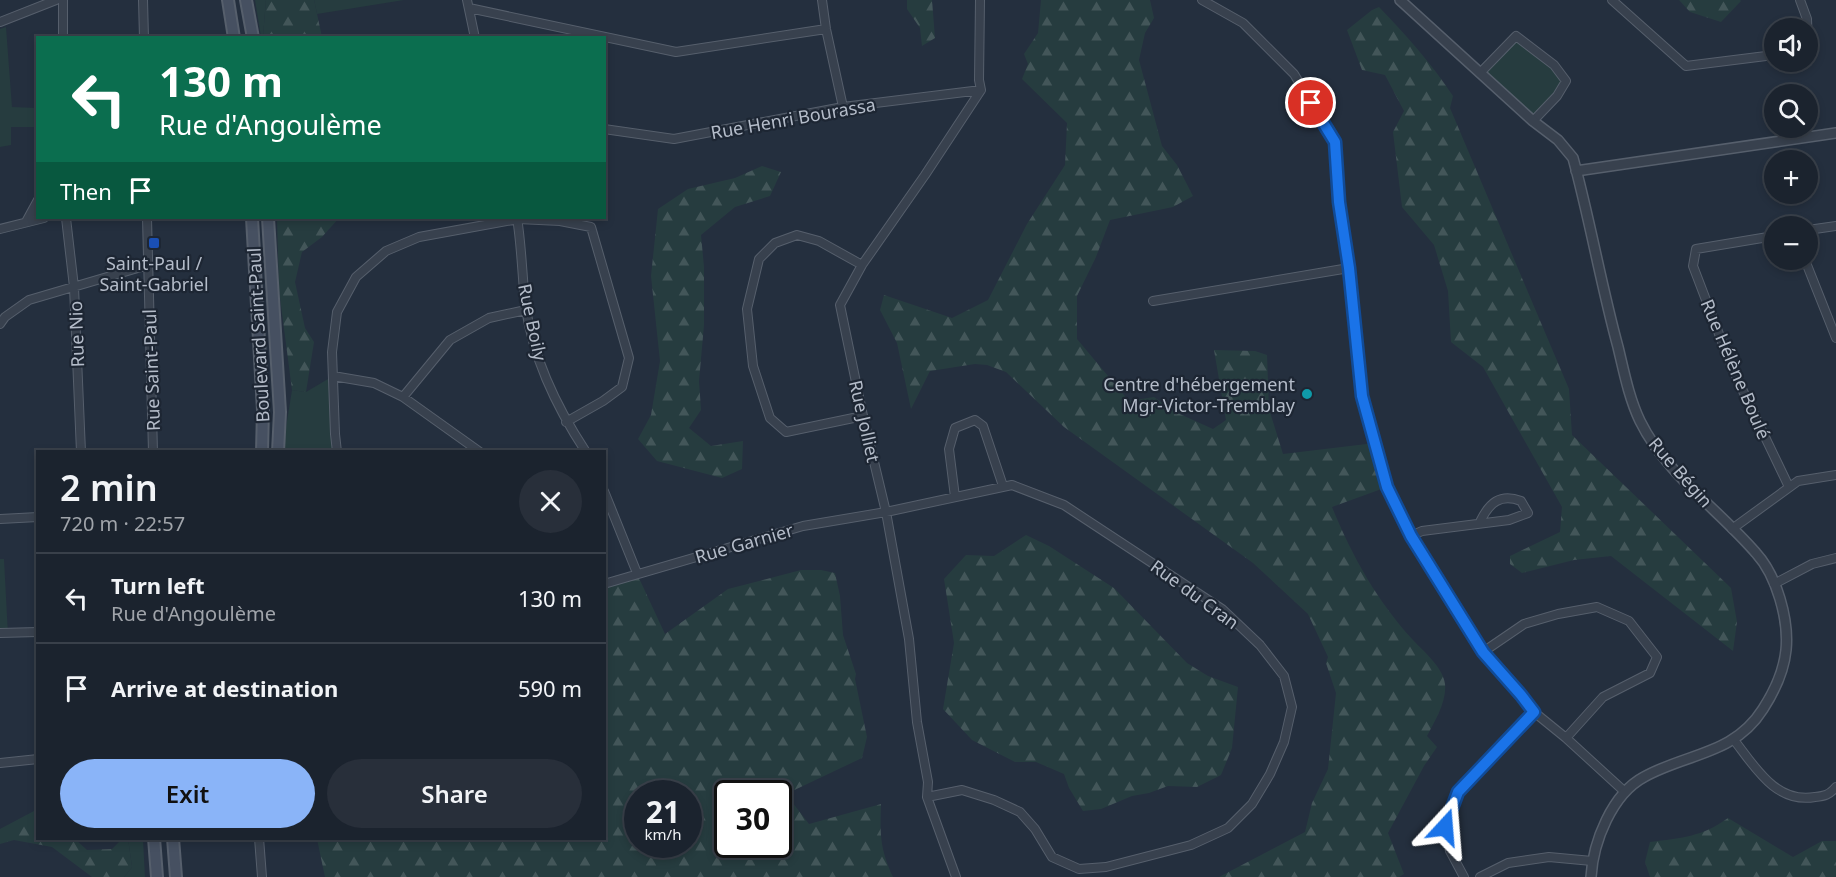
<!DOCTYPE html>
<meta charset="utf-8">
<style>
:root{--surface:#1b232e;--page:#282f3a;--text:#f1f3f6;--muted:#a0a4aa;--line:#39404a;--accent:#8ab4f8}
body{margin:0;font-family:"Noto Sans",sans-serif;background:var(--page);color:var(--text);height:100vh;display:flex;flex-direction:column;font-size:22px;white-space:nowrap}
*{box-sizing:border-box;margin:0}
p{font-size:20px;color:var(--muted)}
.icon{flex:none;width:33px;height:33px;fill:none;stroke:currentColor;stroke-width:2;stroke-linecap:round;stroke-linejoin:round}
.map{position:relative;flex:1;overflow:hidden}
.drawer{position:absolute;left:36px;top:450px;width:570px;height:390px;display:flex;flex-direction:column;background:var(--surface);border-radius:0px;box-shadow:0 3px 9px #0003,0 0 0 2px var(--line)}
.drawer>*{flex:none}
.hud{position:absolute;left:36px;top:36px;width:570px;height:183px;border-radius:0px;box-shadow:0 3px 9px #0003,0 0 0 2px var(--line);background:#0b6e4f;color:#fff;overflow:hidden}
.buttons{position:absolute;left:1764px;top:18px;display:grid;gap:12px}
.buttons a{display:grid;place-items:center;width:54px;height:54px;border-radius:50%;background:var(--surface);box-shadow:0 3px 9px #0003,0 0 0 2px var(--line);font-size:30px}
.speed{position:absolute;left:624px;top:780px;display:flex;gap:12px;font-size:30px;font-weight:700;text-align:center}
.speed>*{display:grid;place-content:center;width:78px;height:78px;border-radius:50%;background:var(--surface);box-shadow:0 3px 9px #0003,0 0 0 2px var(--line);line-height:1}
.speed small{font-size:15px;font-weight:400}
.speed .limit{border:3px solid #111;border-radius:9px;background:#fff;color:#111}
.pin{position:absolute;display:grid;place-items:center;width:51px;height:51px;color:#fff;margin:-26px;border:3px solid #fff;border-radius:50%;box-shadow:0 2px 6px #0007}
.me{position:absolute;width:66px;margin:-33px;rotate:19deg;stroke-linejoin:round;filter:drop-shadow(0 0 4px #0008)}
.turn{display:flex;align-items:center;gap:21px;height:126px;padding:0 24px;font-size:27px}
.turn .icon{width:78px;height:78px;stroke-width:2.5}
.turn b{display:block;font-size:42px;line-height:51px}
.then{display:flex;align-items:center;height:57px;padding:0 24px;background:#0003;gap:12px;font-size:22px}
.round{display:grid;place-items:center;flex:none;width:63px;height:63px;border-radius:32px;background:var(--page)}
.headline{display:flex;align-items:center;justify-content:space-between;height:102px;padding:0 24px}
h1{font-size:36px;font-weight:600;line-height:45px}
.action{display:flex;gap:12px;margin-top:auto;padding:12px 24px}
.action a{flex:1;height:69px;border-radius:36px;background:var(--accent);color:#111;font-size:24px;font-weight:600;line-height:69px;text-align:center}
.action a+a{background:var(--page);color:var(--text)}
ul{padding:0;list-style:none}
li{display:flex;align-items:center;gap:18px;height:90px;padding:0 24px;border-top:2px solid var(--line)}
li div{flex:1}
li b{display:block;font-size:22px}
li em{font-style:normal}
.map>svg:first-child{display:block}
</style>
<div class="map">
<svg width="1836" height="877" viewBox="0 0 1836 877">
<defs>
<pattern id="forest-firs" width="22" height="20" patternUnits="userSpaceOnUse" patternTransform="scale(1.5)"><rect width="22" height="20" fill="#263c3f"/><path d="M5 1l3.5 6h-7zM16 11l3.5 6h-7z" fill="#435659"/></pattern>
</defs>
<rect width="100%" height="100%" fill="#242f3e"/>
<path fill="#263c3f" d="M255,0h11l-3,37h-2z
M314,0h90l-87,14z
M6,27l6,80 25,1 1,19h-27v18l-11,2v-118z
M1516,36l38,29 12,16 -33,40 -53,-48z
M333,376l7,75 -58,1 10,-62 14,2z
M0,559h4l4,76h-8z
M128,839h15l2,38h-21l8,-10z"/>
<path fill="url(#forest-firs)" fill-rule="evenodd" d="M266,0h48l8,37h-59z
M907,0h25l3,38 -13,8 -2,-18 -13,-19z
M1041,0h109l4,18 -9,15 -6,27 23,86 15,19 16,31 -20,11 -63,13 -14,37 -19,39v43l52,62 25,-4 19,14 40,18 13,-9 -12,-70 41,1 12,4 2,54 14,45 92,-11 12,44 -55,20c20,49 45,94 81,133 11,12 30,27 32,44 2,17 -10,37 -18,52l10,11 -13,19 -36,67 16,41 -5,3h-180l86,-45 7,-29 16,-34 8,-76 -10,-30 2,-6 -20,-43 -55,-51 -189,-136 -58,-55 -19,-7 -12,-1 -45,7 -19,38 -14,-66 -17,-33 4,-15 68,23 36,-18 39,-76 38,-59 2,-42 -45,-44 6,-15 -4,-10 14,-21z
M1679,0h61l1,1 -20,21 -31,-10z
M1379,7c27,28 53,57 74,89l-3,12 119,281 3,46 159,153 6,34 -4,29 -122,-95 -37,4 -52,13 -12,-9v-8l50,-24 2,-25 -79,-140 -32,-25 -3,-51 -14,-46 -32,-38 -9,-75 11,-21 -19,-36 -23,-5 -15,-40 25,-20z
M762,166l19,6 -11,24 -35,11 -34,28 3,32v58l-5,56 2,29 -12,18 22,18 32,-5 -1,28 -20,9 -65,-17 -19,-22 13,-24 9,-54 -9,-85 7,-67 30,-20 47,-11z
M277,218h62l-17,19 -20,15 -7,30 10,46 9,14 -8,50 -14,-2 -13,-100z
M1026,535l23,11 65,42 73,75 21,13 30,11 -6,61 -11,27 -24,12 -29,-1 -19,7 -17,3 -31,13 -18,2 -14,-23 -5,-14 -28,-12h-21l-43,-22 -29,-31 11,-66 -10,-64 22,-24 28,1z
M801,570h20l14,3 5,23 3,39 13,39 -1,5 12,58 -5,21 -76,36 23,30 72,-20c-1,32 -1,44 12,73h-568l-8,-38 287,-1 1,-250 33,-12 27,58 63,-45zM638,794h50v50h-50zM728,794h50v50h-50z
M34,811l3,1 1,26 37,1 12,11 25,-1 10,-10h6l4,28 -8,10h-32l-40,-30 -38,-7 -14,4v-15z
M1728,818l65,39 29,-16h14v36h-186l-5,-15 5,-20c31,-4 52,-5 78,-24z"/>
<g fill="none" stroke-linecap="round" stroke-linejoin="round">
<defs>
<path id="minor" d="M63,0v38
M143,0l1,38
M467,0l8,38
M822,0l4,29 17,78
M1202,0l41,23 51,51 41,68 4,60 10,66 13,128 25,91 24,49 72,116 39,43 12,17 32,26 59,54
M1612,0l74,66 88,-11
M1800,0l7,19 1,26
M469,8l207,44 150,-23
M0,22l56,-22
M1480,73l36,-37 38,29 12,16 -9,15 -24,25
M604,129l70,10 169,-32 138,-17
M66,218l8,69 7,165
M147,218l6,234
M517,218c5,30 5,61 9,91 8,52 31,99 60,143
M26,222l12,-22
M0,229l44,-11
M1808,230l28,-4
M1774,236l-78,13 -3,17 39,102 57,119
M1805,260l31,78
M862,265l-43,-24 -22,-6 -22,8 -16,16 -12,50 6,57 17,52 16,14 77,-16
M1153,301l196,-33
M0,324l5,-7 24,-17 119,-35
M333,376l41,7 29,14 77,55
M403,397l47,-57 39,-22 37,-8
M337,452l-2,-18 -3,-82 5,-40 19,-35 30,-26 33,-14 99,-18 42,2 31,6 38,131 -7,29 -19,14 -37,21
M604,491l33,82
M955,497l-6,-48 6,-21 20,-8 8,6 20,60
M0,519l38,-2
M1732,529l66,-48 38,-6
M1411,536l11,-5 87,-11 19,-7 -7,-12c-21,-8 -32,2 -41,21
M604,584l199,-58 83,-14 126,-27 52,20 158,104 38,36 24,31 8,31 -8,35 -14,32 -18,30 -24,24 -37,17 -85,22 -27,2 -27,-12 -17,-28 -15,-17 -26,-12 -32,-10 -35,7
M1774,584l38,-20 24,-6
M0,633l38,-1
M1483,652l41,-28 34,-10 39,-7 32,14 28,36 -7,16 -47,24 -37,41
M1734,740c21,27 42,64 81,57 10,-1 14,-2 21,-10
M0,763l38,-4
M259,838l3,39
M956,877l-29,-80 1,-15 -11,-60 -8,-83 -23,-127 -23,-96 -23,-111 22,-40 63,-90 56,-85 -2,-10 1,-80
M1464,877l-14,-26 -5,-24 13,-35 76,-80
M1480,877l28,-14 41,-6 43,4"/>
<path id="tertiary" d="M1400,0l133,121 25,19 15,18c17,62 28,127 45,189 6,25 11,51 22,74 26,53 78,88 116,132 21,23 33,67 30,97 -2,20 -12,42 -23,59 -29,46 -76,44 -119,68 -32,17 -51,65 -53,100
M1576,171l260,-38"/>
<path id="secondary" d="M228,0l6,38
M246,0l7,38
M252,218l11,192 -1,42
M268,218l12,194 -2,40
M154,838l3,39
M173,838l3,39"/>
</defs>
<use href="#minor" stroke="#565f6c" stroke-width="10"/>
<use href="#tertiary" stroke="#565f6c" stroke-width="12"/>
<use href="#secondary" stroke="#565f6c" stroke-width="14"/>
<use href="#minor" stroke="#38414e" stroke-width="8"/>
<use href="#tertiary" stroke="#38414e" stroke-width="9"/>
<use href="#secondary" stroke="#465061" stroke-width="10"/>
</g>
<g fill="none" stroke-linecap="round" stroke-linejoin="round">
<defs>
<path id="route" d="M1311,103l24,39 4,60 10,66 13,128 25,91 24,49 72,116 38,43 13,17 -76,80 -13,35"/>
</defs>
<use href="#route" stroke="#114b97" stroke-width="15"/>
<use href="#route" stroke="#1a73e8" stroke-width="10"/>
</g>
<rect fill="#1a4fb4" stroke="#1d2633" stroke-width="2" x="148" y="237" width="12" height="12" rx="3"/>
<circle fill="#0f9aa8" stroke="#1d2633" stroke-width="2" cx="1307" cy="394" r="6"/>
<g text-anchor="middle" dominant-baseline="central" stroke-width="4.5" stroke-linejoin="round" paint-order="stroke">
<g font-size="18" fill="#b4bcc9" stroke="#1d2633">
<text transform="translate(793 118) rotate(-10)">Rue Henri Bourassa</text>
<text transform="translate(533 322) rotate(78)">Rue Boily</text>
<text transform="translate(76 334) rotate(-92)">Rue Nio</text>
<text transform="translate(258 335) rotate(-93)">Boulevard Saint-Paul</text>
<text transform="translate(1736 369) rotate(67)">Rue Hélène Boulé</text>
<text transform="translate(151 370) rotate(-92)">Rue Saint-Paul</text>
<text transform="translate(865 421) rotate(77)">Rue Jolliet</text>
<text transform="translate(1681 472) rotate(49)">Rue Bégin</text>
<text transform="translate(744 543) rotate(-16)">Rue Garnier</text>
<text transform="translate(1195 594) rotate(36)">Rue du Cran</text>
</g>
<g font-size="18" fill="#b4bcc9" stroke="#1d2633">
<text x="154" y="263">Saint-Paul /<tspan x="154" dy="21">Saint-Gabriel</tspan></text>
<text x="1295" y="384" text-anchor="end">Centre d'hébergement<tspan x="1295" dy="21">Mgr-Victor-Tremblay</tspan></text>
</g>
</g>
</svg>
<div class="buttons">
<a><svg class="icon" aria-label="sound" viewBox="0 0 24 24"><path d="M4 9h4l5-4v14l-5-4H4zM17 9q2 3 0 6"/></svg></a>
<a><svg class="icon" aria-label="search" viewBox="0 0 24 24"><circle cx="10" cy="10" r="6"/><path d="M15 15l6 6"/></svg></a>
<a>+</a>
<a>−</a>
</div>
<div class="speed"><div>21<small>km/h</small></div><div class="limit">30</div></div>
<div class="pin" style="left:1311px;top:103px;background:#d93025"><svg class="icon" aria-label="arrive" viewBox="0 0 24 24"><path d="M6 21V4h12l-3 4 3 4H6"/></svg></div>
<svg class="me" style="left:1445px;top:827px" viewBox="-20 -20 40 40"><path d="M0-17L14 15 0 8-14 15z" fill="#1a73e8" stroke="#fff" stroke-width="4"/></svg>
<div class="hud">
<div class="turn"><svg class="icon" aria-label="left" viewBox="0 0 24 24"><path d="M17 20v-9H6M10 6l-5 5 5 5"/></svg><div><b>130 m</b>Rue d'Angoulème</div></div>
<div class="then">Then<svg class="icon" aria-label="arrive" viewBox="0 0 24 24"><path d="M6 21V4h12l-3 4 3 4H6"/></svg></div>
</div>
<section class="drawer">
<div class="headline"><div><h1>2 min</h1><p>720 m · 22:57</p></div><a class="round"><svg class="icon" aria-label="close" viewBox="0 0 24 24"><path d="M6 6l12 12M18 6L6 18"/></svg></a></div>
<ul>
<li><svg class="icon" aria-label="left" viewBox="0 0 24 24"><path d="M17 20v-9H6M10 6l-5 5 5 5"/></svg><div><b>Turn left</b><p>Rue d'Angoulème</p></div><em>130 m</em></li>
<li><svg class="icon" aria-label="arrive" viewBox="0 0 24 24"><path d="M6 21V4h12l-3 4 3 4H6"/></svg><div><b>Arrive at destination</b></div><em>590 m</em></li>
</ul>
<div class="action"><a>Exit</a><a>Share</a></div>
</section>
</div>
